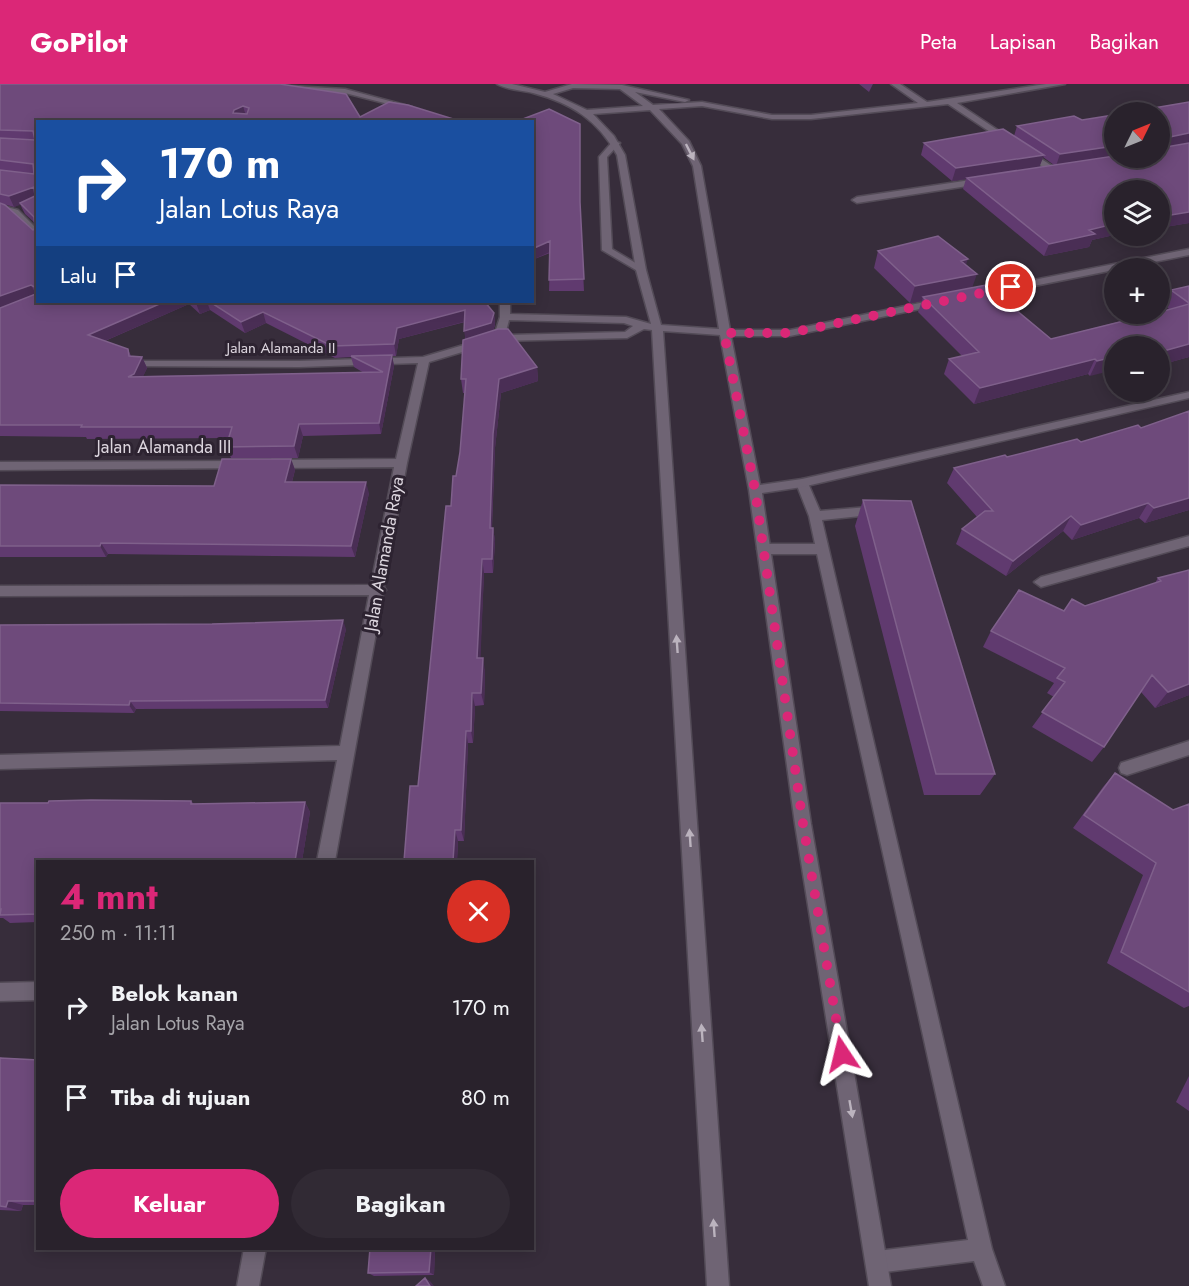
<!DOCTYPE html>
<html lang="id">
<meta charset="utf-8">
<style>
:root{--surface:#29222c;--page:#312a34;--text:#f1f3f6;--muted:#a5a4a9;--line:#453f48;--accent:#db2777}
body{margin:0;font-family:Jost,sans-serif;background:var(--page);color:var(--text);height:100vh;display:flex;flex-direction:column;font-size:22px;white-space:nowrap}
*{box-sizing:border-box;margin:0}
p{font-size:20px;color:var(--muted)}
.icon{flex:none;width:33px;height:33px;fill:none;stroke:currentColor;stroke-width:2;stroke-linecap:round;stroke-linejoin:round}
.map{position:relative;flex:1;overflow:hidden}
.drawer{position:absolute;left:36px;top:776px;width:498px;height:390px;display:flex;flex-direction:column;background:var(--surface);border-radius:0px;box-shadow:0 3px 15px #0003,0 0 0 2px var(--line)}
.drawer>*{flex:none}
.banner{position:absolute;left:36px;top:36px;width:498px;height:183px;border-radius:0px;box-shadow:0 3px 15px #0003,0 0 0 2px var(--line);background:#1a4fa0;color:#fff;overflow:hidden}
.needle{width:39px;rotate:47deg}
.tools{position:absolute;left:1104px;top:18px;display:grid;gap:12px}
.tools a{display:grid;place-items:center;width:66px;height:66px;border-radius:50%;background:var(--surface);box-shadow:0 3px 15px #0003,0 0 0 2px var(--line);font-size:30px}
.pin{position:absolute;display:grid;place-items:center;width:51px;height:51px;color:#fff;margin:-26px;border:3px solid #fff;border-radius:50%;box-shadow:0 2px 6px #0007}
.me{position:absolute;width:66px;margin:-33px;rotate:350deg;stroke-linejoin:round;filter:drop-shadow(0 0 4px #0008)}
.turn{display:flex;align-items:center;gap:21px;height:126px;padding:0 24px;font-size:27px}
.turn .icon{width:78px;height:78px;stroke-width:2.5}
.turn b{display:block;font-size:42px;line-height:51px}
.then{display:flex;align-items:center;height:57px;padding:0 24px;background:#0003;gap:12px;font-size:22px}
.round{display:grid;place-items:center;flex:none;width:63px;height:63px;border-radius:32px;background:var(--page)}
.head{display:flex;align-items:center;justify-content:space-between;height:102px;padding:0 24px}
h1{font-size:36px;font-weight:700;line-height:45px;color:var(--accent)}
.action{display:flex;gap:12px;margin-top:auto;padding:12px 24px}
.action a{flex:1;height:69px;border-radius:36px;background:var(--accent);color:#fff;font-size:24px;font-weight:700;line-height:69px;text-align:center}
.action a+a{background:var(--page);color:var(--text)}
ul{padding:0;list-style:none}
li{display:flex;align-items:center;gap:18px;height:90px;padding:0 24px}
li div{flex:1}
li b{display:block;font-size:22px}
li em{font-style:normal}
header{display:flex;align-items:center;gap:36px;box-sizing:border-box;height:84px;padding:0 30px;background:var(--accent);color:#fff}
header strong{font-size:28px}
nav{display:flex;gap:33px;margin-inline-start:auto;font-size:21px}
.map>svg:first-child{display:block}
</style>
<header>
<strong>GoPilot</strong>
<nav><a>Peta</a><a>Lapisan</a><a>Bagikan</a></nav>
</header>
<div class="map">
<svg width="1189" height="1202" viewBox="0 0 1189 1202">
<rect width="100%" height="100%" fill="#372d3b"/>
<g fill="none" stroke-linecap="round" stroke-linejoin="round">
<defs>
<path id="lane" d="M613,57l7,2 -13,14 5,92 32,19v4l-3,1 -39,-23 -3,-93z
M802,395l6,4 12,28 60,-5 6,4 -6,4 -58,6 170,729 13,37h-22l-9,-25 -97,12 -8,-3 -3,-8 3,-8 8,-3 91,-11 -151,-686h-53l-7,-5 7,-5h51l-6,-28 -13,-33z"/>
<path id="street" d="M255,0l90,5 67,18 -4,2 -63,-16 -41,-1z
M497,0h15l33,8 27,-8 50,1 67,15 -4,2 -50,-10 18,13 49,-3 70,13h39l107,-12 -27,-19h9l27,18 119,-18h19l-108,19 98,65 1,2 -4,3 -104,-69 -137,15h-39l-70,-13 -43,3 30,32 12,25 29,164h60l149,-31 5,3 -5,3 -149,31h-59l29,149 42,-6 387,-87v6l-387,89 -40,6 49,331 80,462h-22l-74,-462 -46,-334 -29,-155 -57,-4 66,955h-22l-55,-956 -8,-1 -17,9 -128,3 -70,21 -22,101 -23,124 2,3 -3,4 -48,267h-18l20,-101 -337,9v-14l340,-9 29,-151 -369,1v-10l371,-1 23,-118 -122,1 -6,-4 6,-4 124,-1 22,-96 -119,4 -160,-1 -4,-1v-4h164l124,-4 71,-21 6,-19v-15h10v12l116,3 25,7 -15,-54 -19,-115c-19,-35 -46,-52 -84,-62 -11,-3 -26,-3 -36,-9zM573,4l47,1 23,17 -56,4 -34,-16zM650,26l32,34 11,22 26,163 -58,-4 -15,-55 -21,-115 -11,-19 -21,-22zM509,236l115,3 9,3 -8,6 -120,3z
M984,94l4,3 -1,2 -130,20 -5,-3 5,-3z
M0,121l18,5 20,20v9l-26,-25 -12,-3z
M1189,165v6l-215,43 -5,-3 5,-3z
M239,377l6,4 -2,3 -243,2v-8z
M1189,452v10l-148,41 -7,-5 7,-5z
M1189,657v14l-62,20 -6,-2 -2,-5 2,-5z
M38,898v18l-38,1v-18z
M244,1164h22l-7,38h-22z"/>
</defs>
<use href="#lane" stroke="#534b57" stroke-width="3"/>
<use href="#street" stroke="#534b57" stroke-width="3"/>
<use href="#lane" fill="#6f6474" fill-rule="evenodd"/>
<use href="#street" fill="#6f6474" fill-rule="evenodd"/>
</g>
<path fill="#603a6f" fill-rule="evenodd" d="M0,0h280l80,33 103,5h-425v180h447l9,11 1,12 -2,6 44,36 1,14 -37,12 -6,55 -3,80h1l2,13 -2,32h-9l-4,85 5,13 -1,34 -9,1 -2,37h-5l-4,98h-6l-1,20h-53l14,-75 33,-280 9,-54 5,-59h-2l-2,-14 4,-40v-17l-66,17 -3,17h-4l2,10 -13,68 -78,2 -5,22h-67l-5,-11 3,-9 -142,1 -1,-2 -86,-1zM3,120l11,3 6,-3 5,10 10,9v5l-2,2zM189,220l11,10 10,-4 35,23 21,-10 69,35 16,-1 3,10 10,6 -221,3 4,-8 -5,-11 -11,-1 -3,-7 -23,-8z
M859,0h14l-4,8z
M1189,18v121l-24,4 -5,-3v-34h-46v45l-22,5 -3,7 -45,9 -81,-67 3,-10 -14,2 -31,-26 3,-12 90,-7 3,-10 97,32h46zM1043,73l11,8 -15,2z
M532,38l48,83 4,86h-35l1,-38 -18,7z
M878,167l88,14 6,23 79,51 118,-30 -6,-4 8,-15 18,-4v71l-29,8v-19h-46l-24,30 -2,-2 -114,30 -30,-30 5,-15 13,-3 -44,-44 4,-11 -12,2 -36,-35z
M1141,344l48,82 -44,13 -6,-5 -67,22 -9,-9 -57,45 -50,-32 6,-15 15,-12 -30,-34 7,-15 127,-26z
M291,375l4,11 -3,12 77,11 -14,64 -247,-3 -2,3h-106v-72l214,1z
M863,416l132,274 -15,21h-56l-69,-269z
M1189,486v125l-34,13 -14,-16 -37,55 -12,15 -60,-35 22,-30 -7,-4 7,-10 -71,-36 8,-16 94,-25 70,-23 3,-5z
M0,541l346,4 -18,79 -192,1 -2,4 -134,-2z
M1115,689l58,37 16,-6v202l-5,2 -77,-45 36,-88 -70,-47 30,-41z
M191,717l3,3 111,-2 5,10 -8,49h-264v61l-28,1 -7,-5h-3v-115z
M0,973l2,1 36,2v145h-15l-2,6 -21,-1z
M1189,992v35l-13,-9z
M370,1164h65l-1,27 -60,1 -6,-3z"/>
<path fill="#4a2e55" d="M243,22l3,10 -13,-3 1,-3z
M1189,49v10l-29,7 5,-12z
M1114,62v11l-58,9 4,-12z
M1044,71l-5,13 -72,10 -1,1 -14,2 4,-13z
M34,103l4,12 -24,8 -5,-11z
M1166,127l-6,13v-11z
M1189,128v11l-24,4 6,-12z
M1114,140v11l-22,5 -3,7 -45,9 5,-12 40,-14z
M550,157v11l-18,8v-11z
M968,175l-6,17 -1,-15z
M977,190l-6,17 -48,6 -1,4 -12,2 5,-17z
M31,201l6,11 -37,14v-14z
M164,218h24l1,2 -96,42 -5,-11z
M199,218h8l3,8 -10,4 -4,-11z
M465,226l2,11 -68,18 -3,17 -2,-12 3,-16z
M263,228l3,11 -21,10 -4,-11z
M494,229l1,12 -3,9 -26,8 -2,-11z
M1189,260v13l-29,8v-13z
M392,271l2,11 -13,68 -2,-11z
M142,273l5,11 -8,17 -11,-8z
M1114,273v13l-24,6 7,-15z
M1095,275l-7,15 -114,30 6,-16z
M537,283l1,14 -37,12 -6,55 -4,93 -1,-13 3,-94 6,-55z
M299,340l4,12 -5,22 -4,-12z
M291,375l4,11 -6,23 -4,-11z
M366,398l3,11 -14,64 -4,-11z
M1189,414v12l-44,13 9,-15z
M1148,419l-9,15 -67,22 9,-15z
M1071,432l-8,15 -57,45 7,-15z
M493,444l2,13 -2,32 -1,-14z
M101,459l7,11 -2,3 -6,-11z
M482,475l2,14 -4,98 -3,-13z
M343,536l3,9 -18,79 -3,-8z
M483,574l2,13 -1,34 -3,-12z
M1189,600v11l-34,13 13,-16z
M472,609l3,13 -2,37 -2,-12z
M130,617l6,8 -2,4 -5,-8z
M466,647l2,12 -4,98 -3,-11z
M305,718l5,10 -8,49h-7z
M455,746l3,11 -1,20h-4z
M8,1117l15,4 -2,6 -15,-4z
M431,1164h4l-1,27 -5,-3z
M425,1194l5,3 4,5h-4z"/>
<path fill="#6e4a7b" stroke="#7f608b" stroke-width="1.5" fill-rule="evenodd" d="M0,0h280l66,10 14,23 29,-15 19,3 55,17h-425v167l-7,-4 -31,11v-93l5,2 28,25 2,-2 -1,-11 -14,-14 15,-7 -1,-9 -25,9 -9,-2v-24l34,4 -1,-10 -33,-4v-22l35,2 -2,-9 -33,-1zM243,22l6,2 -2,6 -14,-1 1,-3z
M1189,18v31l-24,5 -2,6 3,3 23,-4v69l-18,3 -5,-4 -6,2v-23h-46v34l-25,6 6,4 -46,10 -82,-66 147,-22v2h46v-46h-30z
M549,25l31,15v78l4,77 -35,1 1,-39 -18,8v-127h-17z
M1114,31v31l-54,8 -43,-28 57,-10 8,4z
M1003,45l41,26 -88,13 -32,-25z
M938,152l30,23 -7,2 16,13 -62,12 -37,-35z
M986,201l65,54 101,-25h8v-2l29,-8v40l-29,8v-6h-46v11l-17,4 -2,-2 -115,29 -31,-29 30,-7 -56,-55z
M1189,202v17l-18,-13z
M38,209v9h126l-76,33 40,14 1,7 13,1 -8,17 -6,3 255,-5 -32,-16 41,-1 -13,68 -80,1 -5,22 -68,1 6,-20h-151l1,-2h-82v-117z
M210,218h275l9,11 -3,10 -27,8 1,-21 -68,18 -3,16 -62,2 -69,-34 -22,10z
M498,245h10l29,38 -38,12 -6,55 -3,94h3l-1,31h-10l-5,99h6l-2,35h-9l-1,38h-5l-5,99h-6l-2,31h-49l6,-75h8l28,-280h5l2,-30h3l4,-24 6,-73h-5l2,-39z
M1189,327v87l-35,10 -6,-5 -67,22 -10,-9 -58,45 -51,-32 23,-18h8l-39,-43 51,-13 2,2 70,-18 4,3 57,-17 3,3z
M222,375h69l-6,23h81l-15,64 -250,-3 -1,3h-100v-61l214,1z
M863,416l48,1 84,273h-59z
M1189,486v114l-21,8 -16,-17 -48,72 -62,-35 23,-30 -8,-4 8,-10 -74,-37 28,-41 45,21 8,-12 13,7 76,-25 -3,-3z
M343,536l-18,80 -195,1 -1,4 -129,-2v-78l212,-1z
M1115,689l58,37 16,-6v188l-68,-40 35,-89 -72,-48z
M91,716l100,1v3l114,-2 -10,59h-257v53l-38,1 1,-6h-1v-106h48l1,-2z
M0,974l38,2v141h-30l-2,6 -6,-1z
M370,1164h61l-2,24 -61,1z
M425,1194l5,8h-14z"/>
<defs><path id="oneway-solid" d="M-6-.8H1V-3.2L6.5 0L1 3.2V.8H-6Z" transform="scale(1.5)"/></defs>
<g fill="#bbb3be">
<use href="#oneway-solid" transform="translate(690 68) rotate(63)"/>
<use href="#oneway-solid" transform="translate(677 560) rotate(-94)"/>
<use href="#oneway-solid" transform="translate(690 754) rotate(-94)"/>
<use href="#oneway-solid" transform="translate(702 949) rotate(-94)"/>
<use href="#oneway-solid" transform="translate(851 1025) rotate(80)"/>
<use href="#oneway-solid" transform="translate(714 1144) rotate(-94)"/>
</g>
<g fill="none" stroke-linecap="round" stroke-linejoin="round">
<path stroke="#db2777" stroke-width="10" stroke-dasharray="0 18" d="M842,970l-39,-230 -48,-334 -31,-157h66l221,-46"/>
</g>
<g text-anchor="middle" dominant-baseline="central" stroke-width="6" stroke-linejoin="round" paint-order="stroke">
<g font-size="15" fill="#dcd5de" stroke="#2d2331">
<text x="281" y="264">Jalan Alamanda II</text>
</g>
<g font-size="18" fill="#dcd5de" stroke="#2d2331">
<text x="164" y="363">Jalan Alamanda III</text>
<text transform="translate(384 470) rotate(-80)">Jalan Alamanda Raya</text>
</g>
</g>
</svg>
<div class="tools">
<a><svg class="needle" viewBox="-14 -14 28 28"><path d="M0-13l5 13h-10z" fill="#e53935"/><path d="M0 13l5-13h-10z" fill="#a5a4a9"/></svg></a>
<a><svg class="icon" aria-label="layers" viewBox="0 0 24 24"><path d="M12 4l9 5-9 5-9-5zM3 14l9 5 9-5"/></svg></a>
<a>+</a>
<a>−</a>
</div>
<div class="pin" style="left:1011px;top:203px;background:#d93025"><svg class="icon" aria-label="arrive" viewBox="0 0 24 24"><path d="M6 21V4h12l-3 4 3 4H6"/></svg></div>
<svg class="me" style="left:842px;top:970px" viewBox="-20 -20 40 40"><path d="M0-17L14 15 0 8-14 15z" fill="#db2777" stroke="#fff" stroke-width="4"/></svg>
<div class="banner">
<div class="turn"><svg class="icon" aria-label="right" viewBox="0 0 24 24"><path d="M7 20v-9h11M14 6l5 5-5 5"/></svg><div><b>170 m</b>Jalan Lotus Raya</div></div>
<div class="then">Lalu<svg class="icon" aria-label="arrive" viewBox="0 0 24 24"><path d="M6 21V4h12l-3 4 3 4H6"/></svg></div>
</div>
<section class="drawer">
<div class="head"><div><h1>4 mnt</h1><p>250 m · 11:11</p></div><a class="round" style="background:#d93025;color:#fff"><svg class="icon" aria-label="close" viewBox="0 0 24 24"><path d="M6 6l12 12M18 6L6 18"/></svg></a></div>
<ul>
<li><svg class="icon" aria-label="right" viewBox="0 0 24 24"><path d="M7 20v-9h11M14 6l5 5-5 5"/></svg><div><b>Belok kanan</b><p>Jalan Lotus Raya</p></div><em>170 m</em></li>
<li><svg class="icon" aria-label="arrive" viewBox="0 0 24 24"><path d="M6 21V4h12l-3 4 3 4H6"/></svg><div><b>Tiba di tujuan</b></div><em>80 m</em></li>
</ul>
<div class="action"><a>Keluar</a><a>Bagikan</a></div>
</section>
</div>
